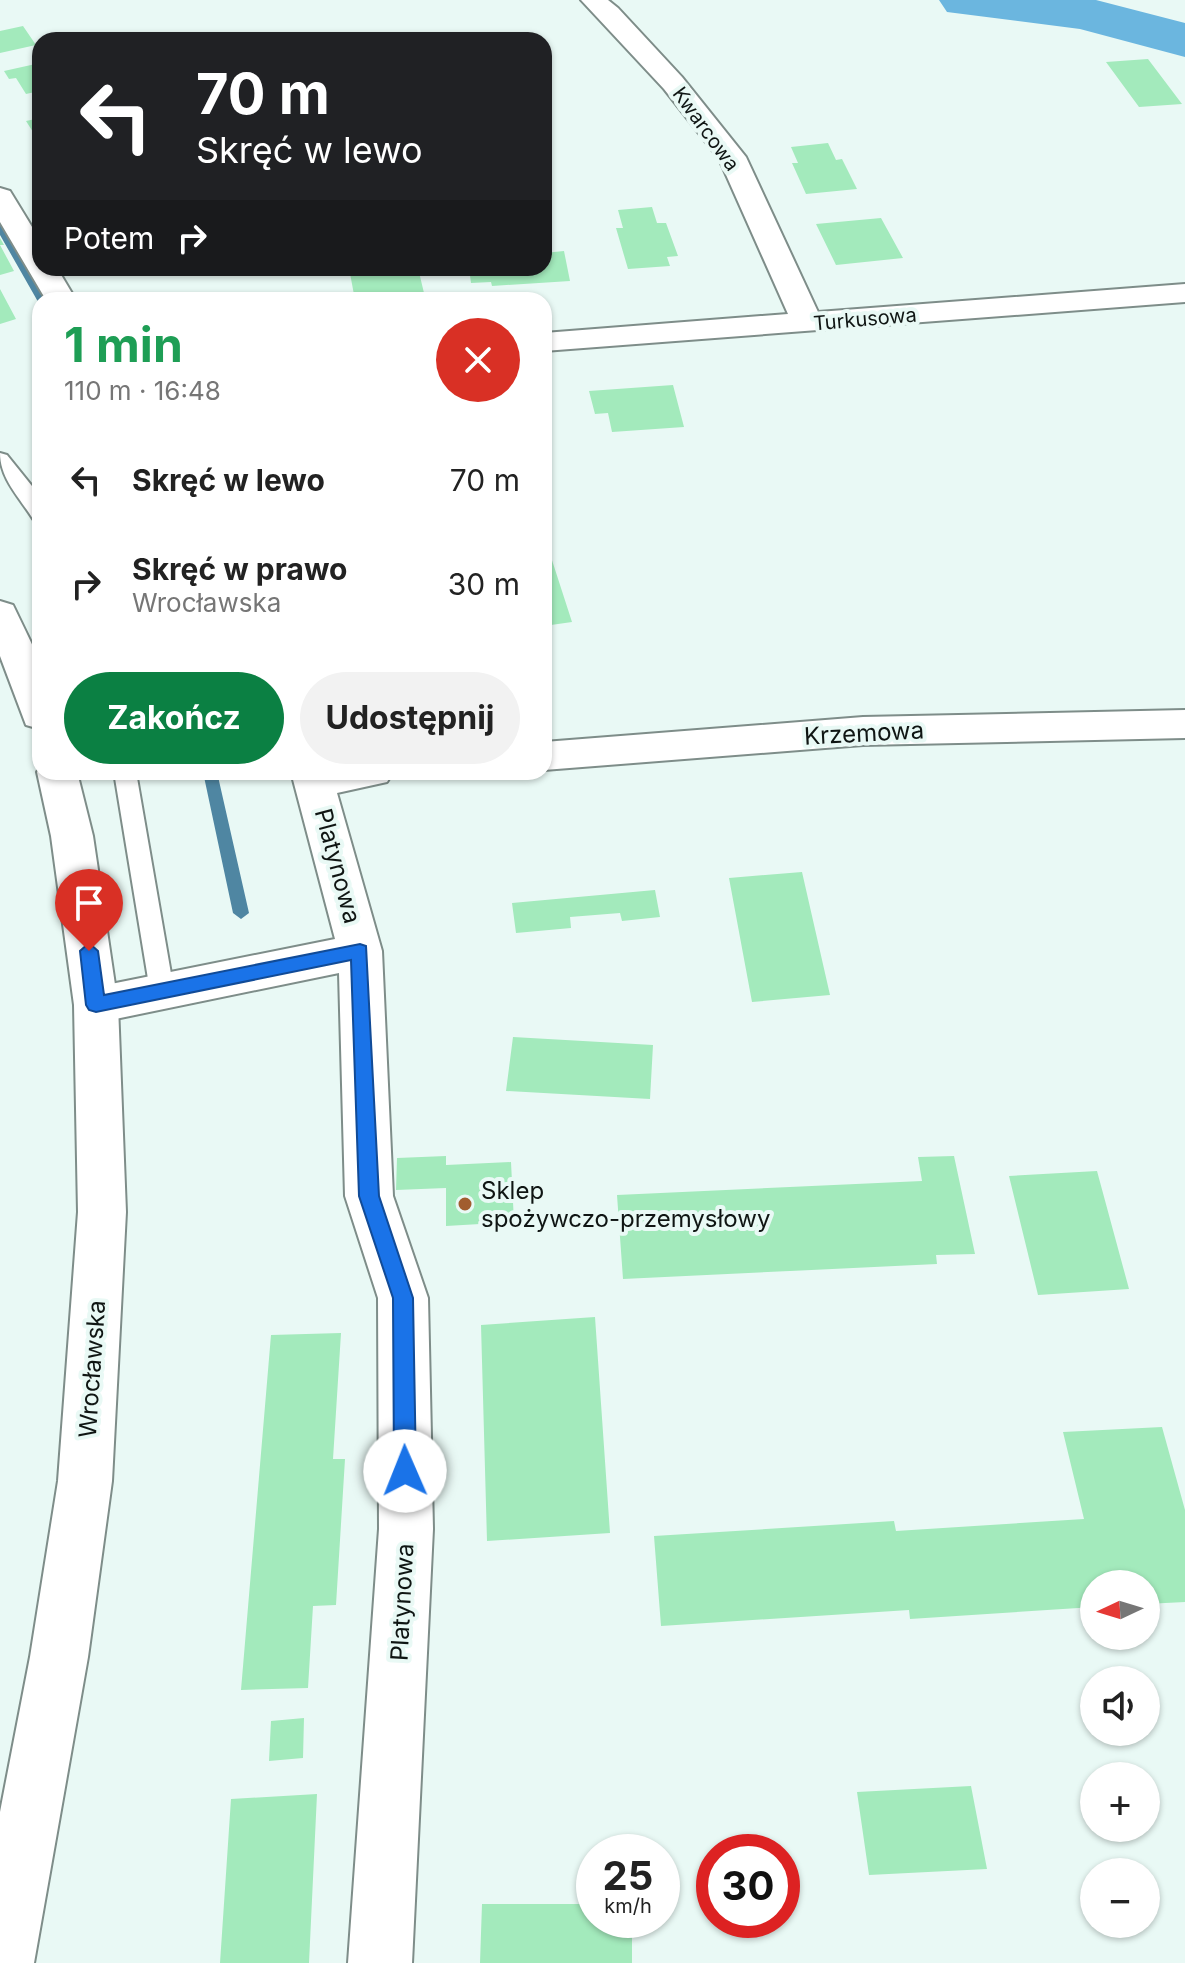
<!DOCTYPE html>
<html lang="pl">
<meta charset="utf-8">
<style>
:root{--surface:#fff;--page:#f2f2f2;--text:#222;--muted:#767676;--accent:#0b8043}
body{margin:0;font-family:Inter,sans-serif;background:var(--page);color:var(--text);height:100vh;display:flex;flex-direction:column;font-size:30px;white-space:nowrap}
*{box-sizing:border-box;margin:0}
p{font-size:26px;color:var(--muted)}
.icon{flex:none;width:44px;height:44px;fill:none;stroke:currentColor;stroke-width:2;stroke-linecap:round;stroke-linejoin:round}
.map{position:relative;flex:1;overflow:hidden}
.side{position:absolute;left:32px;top:292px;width:520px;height:488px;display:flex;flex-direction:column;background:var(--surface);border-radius:24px;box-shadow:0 2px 6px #0004}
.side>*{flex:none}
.banner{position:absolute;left:32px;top:32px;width:520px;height:244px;border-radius:24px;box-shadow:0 2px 6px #0004;background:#202124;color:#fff;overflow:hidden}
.needle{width:52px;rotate:266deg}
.fabs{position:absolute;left:1080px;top:1570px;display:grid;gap:16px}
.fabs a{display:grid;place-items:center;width:80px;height:80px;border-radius:50%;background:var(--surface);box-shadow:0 2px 6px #0004;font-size:40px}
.speed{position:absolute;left:576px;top:1834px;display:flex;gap:16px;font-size:40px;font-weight:700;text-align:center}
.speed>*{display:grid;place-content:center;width:104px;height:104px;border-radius:50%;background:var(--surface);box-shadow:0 2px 6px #0004;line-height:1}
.speed small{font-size:20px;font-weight:400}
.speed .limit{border:12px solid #d22;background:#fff;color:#111}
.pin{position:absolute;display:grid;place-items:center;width:68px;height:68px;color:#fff;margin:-82px -34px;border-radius:50% 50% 50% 0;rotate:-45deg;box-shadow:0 0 8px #0007}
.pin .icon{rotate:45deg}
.me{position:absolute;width:88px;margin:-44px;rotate:359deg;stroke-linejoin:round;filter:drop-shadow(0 0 6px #0008)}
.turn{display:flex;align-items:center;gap:28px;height:168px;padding:0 32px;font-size:36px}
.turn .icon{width:104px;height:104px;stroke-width:2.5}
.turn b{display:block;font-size:56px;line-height:68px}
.then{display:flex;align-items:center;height:76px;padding:0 32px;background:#0003;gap:16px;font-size:30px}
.round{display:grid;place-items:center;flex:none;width:84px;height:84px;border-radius:42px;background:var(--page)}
.summary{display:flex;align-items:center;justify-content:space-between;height:136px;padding:0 32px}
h1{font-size:48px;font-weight:700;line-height:60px;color:#1e9e55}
.primary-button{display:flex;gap:16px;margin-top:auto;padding:16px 32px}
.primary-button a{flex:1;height:92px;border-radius:48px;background:var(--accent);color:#fff;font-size:32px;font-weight:700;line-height:92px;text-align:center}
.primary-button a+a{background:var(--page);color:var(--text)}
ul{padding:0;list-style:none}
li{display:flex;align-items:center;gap:24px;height:104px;padding:0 32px}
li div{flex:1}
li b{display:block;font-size:30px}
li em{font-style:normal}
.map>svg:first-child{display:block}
</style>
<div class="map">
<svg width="1185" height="1963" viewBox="0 0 1185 1963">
<rect width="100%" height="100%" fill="#e9f9f5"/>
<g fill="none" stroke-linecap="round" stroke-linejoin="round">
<path fill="#4f86a2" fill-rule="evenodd" d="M0,223l5,3 44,74h-9v3l-3,-3 -37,-65z
M203,772h14l32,141 -8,6 -8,-6z"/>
<path fill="#6bb6df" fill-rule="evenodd" d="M939,0h157l89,23v34l-105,-28 -133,-17z"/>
</g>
<path fill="#a3eabc" d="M23,26l13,19 -36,8v-22z
M1148,59l34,45 -43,3 -33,-45z
M40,63v38l-5,-9 -9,2 -10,-16 -7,1 -5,-8z
M40,118v25l-14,-22z
M828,143l8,17 6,-1 15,30 -51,5 -14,-31h6l-7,-16z
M652,207l5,16h9l12,33 -11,1 3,9 -42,3 -12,-41h7l-5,-18z
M881,218l22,40 -67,7 -20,-41z
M0,238l4,7h-4l14,26 -14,4z
M564,251l6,30 -78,5 -1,-4 -20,1 -2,-15h75v-15z
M349,268h69l6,25 -69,7z
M0,289l16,30 -16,5z
M673,385l11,42 -72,5 -4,-19 -13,1 -6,-23z
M550,554l22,68 -28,4v-71z
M802,872l28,123 -78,7 -23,-124z
M655,890l5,27 -38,4 -2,-8 -50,4 1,11 -55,5 -4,-30z
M513,1037l140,8 -3,54 -144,-8z
M446,1156v9l65,-3 3,60 -68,4v-38l-50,2 1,-32z
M954,1156l21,98 -39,1 1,9 -314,15 -6,-84 305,-14 -4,-24z
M1097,1171l32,118 -91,6 -29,-119z
M595,1317l15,216 -123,8 -6,-216z
M341,1333l-8,126h12l-9,146 -23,1 -5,82 -67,2 30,-355z
M1162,1427l23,83v92l-39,2v-20h-52v23l-184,12 -1,-9 -248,16 -7,-90 240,-15 2,10 188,-12 -21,-87z
M304,1718l-1,40 -34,3 2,-40z
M971,1786l16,83 -118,6 -12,-83z
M317,1794l-8,169h-89l11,-164z
M482,1904h112v16h38v43h-152z"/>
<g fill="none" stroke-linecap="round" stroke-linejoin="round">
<defs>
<path id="service" d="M0,453l7,2 33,41v25l-7,-2c-13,-21 -33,-40 -33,-66z
M114,772h22l38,219 -3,7 -9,3 -9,-3 -3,-7z"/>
<path id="minor" d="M581,0h27l10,8 64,69 64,80 72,155 367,-28v18l-641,49v-18l244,-19 -69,-155 -55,-70z
M0,188l10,3 30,49v28h17l19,32h-30l-46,-78z
M1185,710v28l-322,7 -319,25v-28l319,-25z
M291,772h102l-6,10 -50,11 45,158 11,245 35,102 5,231 -21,434h-64l31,-434 -1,-231 -33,-102 -6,-223 -243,50 -16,-5 -6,-13 6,-13 16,-5 239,-48z"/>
<path id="secondary" d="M0,601l13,4 27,56v68l-14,-4 -26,-69z
M40,767v5h37l16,64 25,169 8,207 -14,269 -24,176 -54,306h-34v-151l30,-155 28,-176 20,-269 -4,-207 -23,-169 -14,-64z"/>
</defs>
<use href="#service" stroke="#7e8d89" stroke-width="4"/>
<use href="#minor" stroke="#7e8d89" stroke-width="4"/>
<use href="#secondary" stroke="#7e8d89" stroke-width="4"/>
<use href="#service" fill="#fff" fill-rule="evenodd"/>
<use href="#minor" fill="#fff" fill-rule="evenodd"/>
<use href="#secondary" fill="#fff" fill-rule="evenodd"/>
</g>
<path fill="#1a73e8" stroke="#114b97" stroke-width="2" d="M89,943l9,8 6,44 256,-51 6,2 13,250 34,102 3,173 -3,8 -8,3 -8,-3 -3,-8 -1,-173 -34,-102 -8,-236 -255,52 -7,-2 -3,-5 -6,-54z"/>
<circle fill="#a15d2f" stroke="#e9f9f5" stroke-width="3" cx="465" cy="1204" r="8"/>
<g text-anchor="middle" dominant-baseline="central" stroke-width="8" stroke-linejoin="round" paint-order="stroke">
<g font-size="20" fill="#0f1513" stroke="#e9f9f5">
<text transform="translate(706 129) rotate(54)">Kwarcowa</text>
<text transform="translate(865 319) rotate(-5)">Turkusowa</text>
</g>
<g font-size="24" fill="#0f1513" stroke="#e9f9f5">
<text transform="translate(864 733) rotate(-3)">Krzemowa</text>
<text transform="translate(338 866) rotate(75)">Platynowa</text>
<text transform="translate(92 1369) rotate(-86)">Wrocławska</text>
<text transform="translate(402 1602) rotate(-87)">Platynowa</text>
</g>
<g font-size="24" fill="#0f1513" stroke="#e9f9f5" text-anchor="start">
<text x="481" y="1190">Sklep<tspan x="481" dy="28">spożywczo-przemysłowy</tspan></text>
</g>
</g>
</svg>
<div class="fabs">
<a><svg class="needle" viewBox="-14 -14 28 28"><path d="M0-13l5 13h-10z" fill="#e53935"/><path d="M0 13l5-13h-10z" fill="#767676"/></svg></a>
<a><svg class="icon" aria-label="sound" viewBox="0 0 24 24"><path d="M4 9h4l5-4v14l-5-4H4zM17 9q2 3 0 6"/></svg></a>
<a>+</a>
<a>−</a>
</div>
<div class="speed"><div>25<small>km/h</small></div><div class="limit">30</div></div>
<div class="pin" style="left:89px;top:951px;background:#d93025"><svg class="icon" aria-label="arrive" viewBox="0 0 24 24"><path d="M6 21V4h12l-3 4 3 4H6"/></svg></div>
<svg class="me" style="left:405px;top:1471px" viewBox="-20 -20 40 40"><circle r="19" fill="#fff"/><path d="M0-13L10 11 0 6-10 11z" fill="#1a73e8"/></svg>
<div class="banner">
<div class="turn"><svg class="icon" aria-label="left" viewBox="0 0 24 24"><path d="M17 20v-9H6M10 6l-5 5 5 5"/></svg><div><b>70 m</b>Skręć w lewo</div></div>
<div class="then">Potem<svg class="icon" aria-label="right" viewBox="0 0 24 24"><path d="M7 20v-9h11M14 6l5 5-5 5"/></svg></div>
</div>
<section class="side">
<div class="summary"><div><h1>1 min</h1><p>110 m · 16:48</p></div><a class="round" style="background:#d93025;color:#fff"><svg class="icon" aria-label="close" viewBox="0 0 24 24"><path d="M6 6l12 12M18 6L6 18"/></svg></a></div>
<ul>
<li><svg class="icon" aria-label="left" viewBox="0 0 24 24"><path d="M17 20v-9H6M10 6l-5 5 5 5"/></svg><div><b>Skręć w lewo</b></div><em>70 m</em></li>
<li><svg class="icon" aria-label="right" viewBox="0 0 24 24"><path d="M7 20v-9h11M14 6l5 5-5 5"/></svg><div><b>Skręć w prawo</b><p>Wrocławska</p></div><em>30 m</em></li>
</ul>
<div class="primary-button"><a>Zakończ</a><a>Udostępnij</a></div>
</section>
</div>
